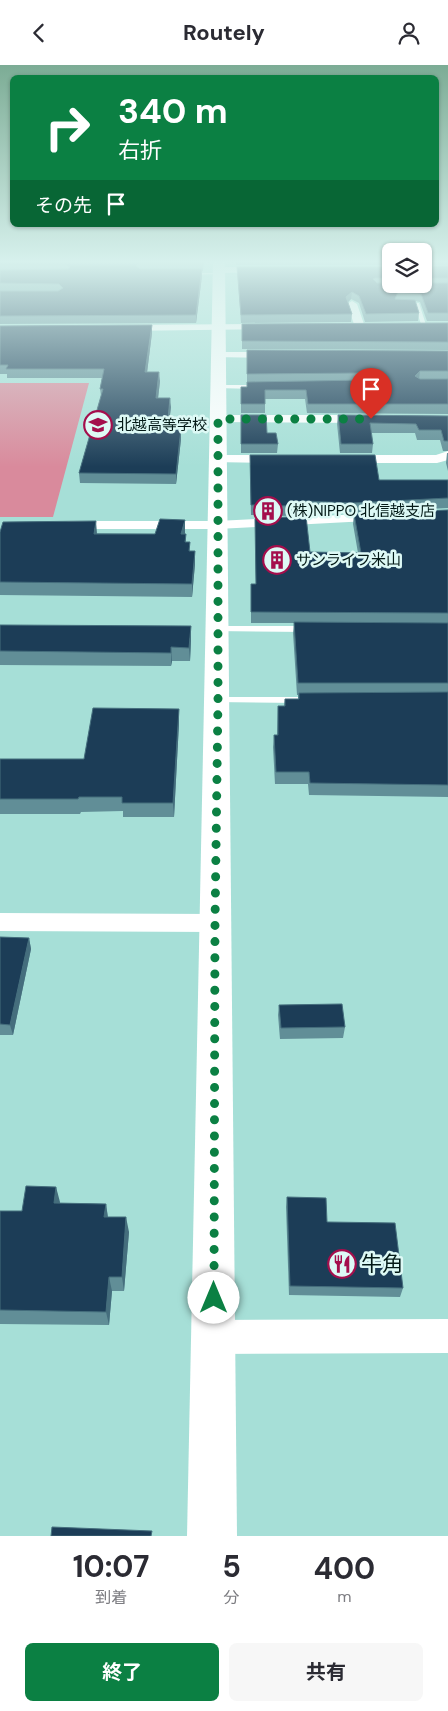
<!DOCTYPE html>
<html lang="ja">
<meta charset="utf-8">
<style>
:root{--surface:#fff;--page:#f7f7f7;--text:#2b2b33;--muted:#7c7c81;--accent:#0b8043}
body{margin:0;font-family:"DM Sans","Noto Sans JP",sans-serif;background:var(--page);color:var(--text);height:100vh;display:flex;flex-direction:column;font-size:19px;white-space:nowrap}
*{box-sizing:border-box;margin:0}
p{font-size:16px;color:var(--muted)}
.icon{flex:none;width:28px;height:28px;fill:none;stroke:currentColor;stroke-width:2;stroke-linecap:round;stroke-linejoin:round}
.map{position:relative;height:1471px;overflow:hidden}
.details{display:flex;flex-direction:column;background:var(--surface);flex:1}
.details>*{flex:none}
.banner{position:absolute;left:10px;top:10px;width:429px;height:152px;border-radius:8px;box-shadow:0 1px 4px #0004;background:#0b8043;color:#fff;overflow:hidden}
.buttons{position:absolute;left:382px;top:178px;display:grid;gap:10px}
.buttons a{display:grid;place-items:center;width:50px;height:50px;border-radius:8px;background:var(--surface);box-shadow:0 1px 4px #0004;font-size:25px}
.pin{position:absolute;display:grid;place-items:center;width:42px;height:42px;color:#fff;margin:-51px -21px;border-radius:50% 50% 50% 0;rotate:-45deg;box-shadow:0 0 5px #0007}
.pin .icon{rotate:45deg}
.me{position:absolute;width:55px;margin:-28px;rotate:0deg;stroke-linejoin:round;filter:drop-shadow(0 0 4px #0008)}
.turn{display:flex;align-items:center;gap:18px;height:105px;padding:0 25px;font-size:22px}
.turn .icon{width:65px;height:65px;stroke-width:2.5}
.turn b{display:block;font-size:35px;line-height:42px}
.then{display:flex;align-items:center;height:48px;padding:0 25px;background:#0003;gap:10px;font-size:19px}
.eta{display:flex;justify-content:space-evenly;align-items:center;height:85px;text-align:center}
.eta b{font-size:30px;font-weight:700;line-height:35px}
.action{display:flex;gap:10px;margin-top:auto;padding:10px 25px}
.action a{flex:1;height:58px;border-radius:8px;background:var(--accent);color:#fff;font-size:20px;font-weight:700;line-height:58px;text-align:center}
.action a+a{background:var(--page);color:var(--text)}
header{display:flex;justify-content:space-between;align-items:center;height:65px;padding:0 25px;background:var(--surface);font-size:22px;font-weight:700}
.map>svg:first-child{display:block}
</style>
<header><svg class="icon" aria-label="back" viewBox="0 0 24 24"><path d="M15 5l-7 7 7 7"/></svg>Routely<svg class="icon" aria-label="person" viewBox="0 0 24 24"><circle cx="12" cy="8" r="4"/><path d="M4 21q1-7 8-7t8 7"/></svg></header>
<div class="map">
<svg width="448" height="1471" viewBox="0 0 448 1471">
<rect width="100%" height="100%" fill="#a6dfd7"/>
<path fill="#d98a9c" d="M0,318h89l-36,134h-53z"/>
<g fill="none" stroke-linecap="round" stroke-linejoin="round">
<path fill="#fff" fill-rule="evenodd" d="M187,208h32l2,1 -36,1z
M400,238h19l8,25 -5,-1 -7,-21h-13z
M218,320h43l3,2 -3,2 -45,-1 -1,-1z
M217,561h90l5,3 -5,3 -93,-1 -2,-2z
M218,632h81l5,3 -5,3 -85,-1 -1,-2z"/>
<path fill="#fff" fill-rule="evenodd" d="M266,202l4,3 -1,2 -50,1 -4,-3 4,-3z
M352,236l5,3 8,23 -1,2 -9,-2 -8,-23z
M270,259l5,3 -1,2 -151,2 -5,-3 5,-3z
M218,287h57l5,3 -5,3 -61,-1v-4z
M218,350h147l6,4 -6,4 -151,-1 -2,-3 2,-3z
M448,386v9l-11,3h-90l-7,-4 7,-4h89z
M218,390h61l7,4 -7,4 -66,-1 -2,-3z
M382,448l7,4 -2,3 -170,9h-149l-7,-4 7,-4h149z
M0,848l215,1 9,2 3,7 -3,7 -9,2 -215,-1z
M448,1254v34l-234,1 -12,-5 -5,-12 5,-12 12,-5z"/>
<path fill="#fff" fill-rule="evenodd" d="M213,196h12l12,1275h-50z"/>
</g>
<path fill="#618e97" d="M0,196h204l-1,10h-1v5l-6,47 -196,1z
M236,196h155v5v-1h-155z
M424,196h24v4l-23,1v1l23,-1v55h-21l-7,-19 -5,-1 4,12 -1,8 -53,1 -6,-19 -8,-4 -3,3 4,12 -1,8 -110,1 -4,-56h154v17h33z
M448,258v27l-206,-1v-25z
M152,260v8l-5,39 13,9 -2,17 13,9 -3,22h13v10l-5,45 -96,-1 -1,-10 22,-77 -1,-7 2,-11h-95v-4h-7v-48z
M448,286v63l-141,-1 -2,-14h-40v14h-24v-26h6v-28z
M241,350l26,18 11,11 -1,9h-36z
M338,350l110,1v35h-5l-3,-11h-23l-2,-7h-44l2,11 -1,9h-32l-3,-29z
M447,388h1v18l-2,-8z
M250,400l129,15h69v28l-97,5 -46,-2v4l-50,2v-2h-4z
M448,445v287l-139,-2 -1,-11h-33l-2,-37 1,-12h3l1,-29h6l1,-7h13v-4h-1l-4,-62 1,-10h-43v-39h5l-1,-65 55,33 48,1 -5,-29 1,-10z
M185,455v14l1,8 4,9h5v13l-3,33 -192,-2v-63l155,2z
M0,560l191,15 -1,21h-18l-1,5 -171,-1z
M179,644v14l-5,94h-51v-6l-42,1 -1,2h-80v-55h84z
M0,872l29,1 2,11 -18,86h-13z
M279,940l66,22 -2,11 -63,1 -2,-24z
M56,1122l3,16 47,1 2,13 21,15 -5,59h-12l-3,34 -109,-1v-113h22z
M287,1132l40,25 76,66 -3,9 -111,-2 -3,-88z"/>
<path fill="#456e7d" d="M202,204v7l-6,47v-8z
M352,227l-1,7 -6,6 1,-8z
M152,260v8l-6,48 -1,-9z
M420,306l-1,9 -4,-4z
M159,307l1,9 -3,26 -1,-9z
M170,333l1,9 -4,32v-10z
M181,364v10l-5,45v-10z
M185,455v13l-3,14 -1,-13z
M96,456l1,13h-3z
M195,486v13l-3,33v-13z
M191,561v14l-1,21 -1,-13z
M171,582l1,14 -1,5z
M179,644v14l-5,94 -1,-14z
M29,873l2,11 -18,86 -3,-10z
M56,1122l4,15 -2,16 -4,-15z
M106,1139l2,15 -4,-2z
M126,1152l3,15 -5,59 -2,-14z
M109,1212l3,14 -3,34 -3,-13z"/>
<path fill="#1c3d57" stroke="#456e7d" d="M0,196h203v3h-65l-2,2 4,3h62l-6,46 -196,1v-25h58l5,-3 -4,-4 -59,-1v-13l68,-1 2,-2 -4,-2h-66z
M424,196l1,6 23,-1v12h-24z
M237,202h154v11h-16l-2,1 4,4 47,1v-1h24v30h-20l-7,-19 -23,-2 -3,7 20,1 4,13 -53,1 -7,-18 -7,-4 -6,5 6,17 -111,1z
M448,258v19l-206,-1v-17z
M152,260l-7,47h14l-3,26h14l-3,31h14l-5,45 -97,-1 24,-84h-3l4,-20h-98l2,-4h-8v-39z
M247,285l201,1v20h-28l-5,5 5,3h28v25h-140l-2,-14h-41v14h-24v-17h6v-5l117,-2 3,-3 -5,-4 -115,1z
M241,350h25l1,18h9l2,11h-37z
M338,350l110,1v25h-4l-3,-11h-22l-3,-6 -46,-1 3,21h-32z
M250,390h125l4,25h69v18l-96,5 -47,-2v4l-50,2v-2h-4z
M448,445v103l-197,-1v-28h5l-1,-65 51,-3 4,36 51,1 -7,-39z
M160,454l25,1 -4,14h5l-1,8h5l-1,9h6l-3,33 -192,-2v-50l3,-10 93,-1 -2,13h61z
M294,557l154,1v60h-150z
M0,560l191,1 -2,22 -18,-1v6l-171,-2z
M448,627v93l-138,-2 -1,-11h-33l-2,-37h4v-29h7v-7h14v-6z
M93,643l86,1 -6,94h-51v-6h-43l-1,2h-78v-40h84z
M0,872l29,1 -19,87 -10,-1z
M342,939l3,23 -64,1 -2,-23z
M26,1121l30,1 -2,16 52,1 -2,13h22l-4,60h-13l-3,35 -106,-2v-99h22z
M287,1132l39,1 1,24 68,1 8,65 -113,-2z
M52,1462l100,4 -1,5h-100z"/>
<linearGradient id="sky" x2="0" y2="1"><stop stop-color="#7cac95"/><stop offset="0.49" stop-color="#d7f1ed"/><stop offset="1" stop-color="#d7f1ed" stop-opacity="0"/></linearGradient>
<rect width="448" height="402" fill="url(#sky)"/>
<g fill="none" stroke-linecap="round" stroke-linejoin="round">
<path stroke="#0b8043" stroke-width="9" stroke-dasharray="0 16.2" d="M214,1233l1,-375 3,-223v-281h153"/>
</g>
<defs>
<symbol id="school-ring" viewBox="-11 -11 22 22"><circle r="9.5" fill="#ddf9f5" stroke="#a40e4c" stroke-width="1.5"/><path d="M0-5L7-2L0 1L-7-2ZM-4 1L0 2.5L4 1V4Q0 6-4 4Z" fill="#a40e4c"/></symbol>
<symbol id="building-ring" viewBox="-11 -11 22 22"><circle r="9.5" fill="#ddf9f5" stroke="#a40e4c" stroke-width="1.5"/><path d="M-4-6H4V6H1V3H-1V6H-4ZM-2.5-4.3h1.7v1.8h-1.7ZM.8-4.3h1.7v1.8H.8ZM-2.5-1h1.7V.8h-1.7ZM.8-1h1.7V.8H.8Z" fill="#a40e4c"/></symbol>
<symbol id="restaurant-ring" viewBox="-11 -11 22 22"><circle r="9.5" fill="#ddf9f5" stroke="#a40e4c" stroke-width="1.5"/><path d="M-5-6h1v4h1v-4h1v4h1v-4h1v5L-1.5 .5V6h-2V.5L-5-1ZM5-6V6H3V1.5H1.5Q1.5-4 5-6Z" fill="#a40e4c"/></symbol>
</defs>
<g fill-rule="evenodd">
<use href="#school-ring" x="82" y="344" width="32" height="32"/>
<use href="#building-ring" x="252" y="430" width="32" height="32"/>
<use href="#building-ring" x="261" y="479" width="32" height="32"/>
<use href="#restaurant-ring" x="326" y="1183" width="32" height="32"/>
</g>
<g text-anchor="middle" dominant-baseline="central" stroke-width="5" stroke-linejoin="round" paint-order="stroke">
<g font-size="15" fill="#031916" stroke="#ddf9f5" text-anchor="start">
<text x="117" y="360">北越高等学校</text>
<text x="287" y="446">(株)NIPPO 北信越支店</text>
<text x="296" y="495">サンライフ米山</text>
</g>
<g font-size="21" fill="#031916" stroke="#ddf9f5" text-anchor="start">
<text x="361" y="1199">牛角</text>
</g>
</g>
</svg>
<div class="buttons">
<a><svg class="icon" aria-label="layers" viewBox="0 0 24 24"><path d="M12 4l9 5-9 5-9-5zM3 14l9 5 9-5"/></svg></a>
</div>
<div class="pin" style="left:371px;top:354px;background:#d93025"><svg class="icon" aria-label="arrive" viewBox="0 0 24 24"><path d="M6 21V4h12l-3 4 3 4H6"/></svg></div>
<svg class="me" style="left:214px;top:1233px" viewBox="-20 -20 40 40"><circle r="19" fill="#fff"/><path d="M0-13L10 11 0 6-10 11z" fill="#0b8043"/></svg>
<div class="banner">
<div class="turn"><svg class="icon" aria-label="right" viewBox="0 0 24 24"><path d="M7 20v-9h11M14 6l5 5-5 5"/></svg><div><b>340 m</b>右折</div></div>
<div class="then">その先<svg class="icon" aria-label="arrive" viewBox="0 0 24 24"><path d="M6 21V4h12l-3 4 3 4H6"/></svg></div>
</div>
</div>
<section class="details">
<div class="eta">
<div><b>10:07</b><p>到着</p></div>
<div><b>5</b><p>分</p></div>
<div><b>400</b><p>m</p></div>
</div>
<div class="action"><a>終了</a><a>共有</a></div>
</section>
